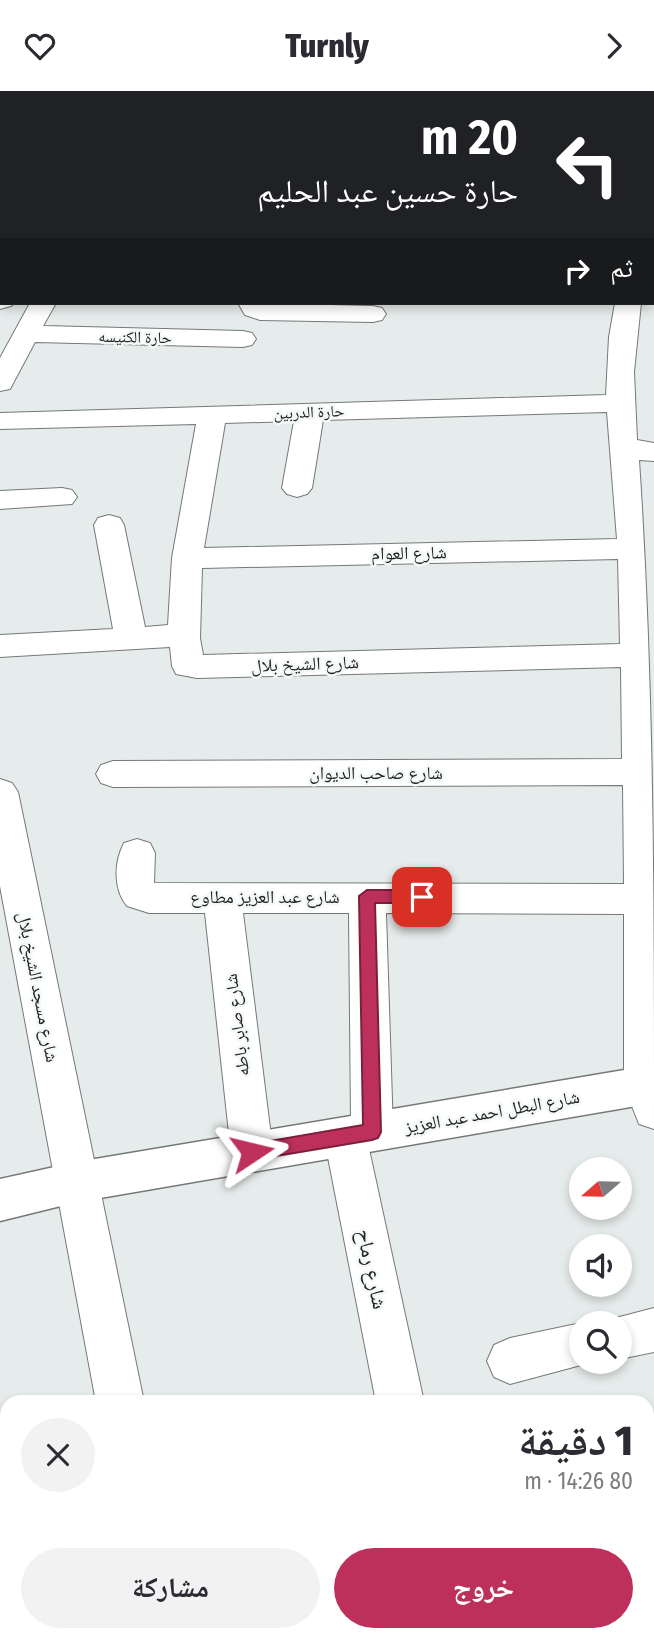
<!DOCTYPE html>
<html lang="ar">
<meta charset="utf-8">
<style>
:root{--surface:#fff;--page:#f2f2f3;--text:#2b2b33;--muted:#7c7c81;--accent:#be305c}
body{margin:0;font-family:"Fira Sans Condensed","Noto Naskh Arabic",sans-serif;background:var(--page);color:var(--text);direction:rtl;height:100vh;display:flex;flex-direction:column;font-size:26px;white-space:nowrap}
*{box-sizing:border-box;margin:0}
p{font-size:23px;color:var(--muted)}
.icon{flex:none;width:38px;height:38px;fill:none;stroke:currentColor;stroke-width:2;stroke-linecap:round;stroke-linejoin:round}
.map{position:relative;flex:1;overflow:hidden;direction:ltr}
.side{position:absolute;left:0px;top:1304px;width:654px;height:247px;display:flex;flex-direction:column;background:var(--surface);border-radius:21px 21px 0 0;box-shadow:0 4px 10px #0003;direction:rtl}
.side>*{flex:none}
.guide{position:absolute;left:0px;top:0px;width:654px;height:214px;box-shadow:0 4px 10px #0003;direction:rtl;background:#202124;color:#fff;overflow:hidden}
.needle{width:46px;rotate:250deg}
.controls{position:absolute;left:569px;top:1066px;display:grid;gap:14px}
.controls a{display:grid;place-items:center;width:63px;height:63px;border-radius:50%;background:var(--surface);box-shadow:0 4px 10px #0003;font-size:35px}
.pin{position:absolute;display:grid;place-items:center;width:60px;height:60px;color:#fff;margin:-30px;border-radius:14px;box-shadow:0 4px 10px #0006}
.me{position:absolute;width:77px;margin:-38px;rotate:80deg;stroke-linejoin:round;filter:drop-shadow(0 0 5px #0008)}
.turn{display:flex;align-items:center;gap:24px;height:147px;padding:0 21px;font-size:32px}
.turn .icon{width:91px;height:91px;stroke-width:2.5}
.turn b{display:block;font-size:49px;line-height:60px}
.then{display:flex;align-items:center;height:66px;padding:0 21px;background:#0003;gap:14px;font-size:26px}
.round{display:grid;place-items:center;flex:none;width:74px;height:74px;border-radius:37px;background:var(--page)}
.headline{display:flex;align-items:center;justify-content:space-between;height:119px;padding:0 21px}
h1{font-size:42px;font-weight:800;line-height:52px}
.primary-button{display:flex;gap:14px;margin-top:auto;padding:14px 21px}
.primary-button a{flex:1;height:80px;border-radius:42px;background:var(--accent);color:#fff;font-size:28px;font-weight:800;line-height:80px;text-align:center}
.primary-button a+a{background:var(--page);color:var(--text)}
header{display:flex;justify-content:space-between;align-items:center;height:91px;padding:0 21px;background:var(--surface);font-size:32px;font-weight:800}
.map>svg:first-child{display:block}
</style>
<header><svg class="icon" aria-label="forward" viewBox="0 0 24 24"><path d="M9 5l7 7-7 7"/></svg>Turnly<svg class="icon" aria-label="heart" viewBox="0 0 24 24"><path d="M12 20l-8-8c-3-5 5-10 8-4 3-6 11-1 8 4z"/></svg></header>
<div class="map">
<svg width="654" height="1550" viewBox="0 0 654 1550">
<rect width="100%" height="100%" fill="#e6eceb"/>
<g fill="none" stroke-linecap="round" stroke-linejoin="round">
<defs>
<path id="street" d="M29,0h22v2h-22z
M427,0h22v2h-22z
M0,30h2v14h-2z
M653,57h1v14h-1z
M0,82h2v14h-2z
M653,107h1v14h-1z
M0,123h2v14h-2z
M0,202l2,10h12l-3,3 -11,3z
M30,212h26l-13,23 200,5 9,2 4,6 -4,6 -9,2 -208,-5 -25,47 -10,2v-33z
M238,212l135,3 9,2 4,6 -4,6 -9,2 -113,-2 -15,-5z
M615,212h26l-7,69 3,68 17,3v18l-15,-1c15,222 15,446 15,669l-15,-5 -15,-38v-172l-238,-1 7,219 -6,13 -18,4 55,253h-48l-52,-265 6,-13 15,-6 6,2 -2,-207h-106l30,239 -6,13 -15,6 -15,-6 -6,-13 -26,-239h-56l-22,-7c-14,-17 -13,-44 -3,-63l13,-4 13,4 5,10 -1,30 470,1 -1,-99 -510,2 -12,-4 -5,-9 5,-9 12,-4 509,-2 -1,-92 -424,11 -21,-4 -4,-8 -2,-19 -170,10v-22l113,-6 -19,-104 4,-7 11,-3 11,3 4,7 21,102 23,-2 4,-67 24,-134 -196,5v-16l606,-18 3,-58zM607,321l10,127 -413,9 21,-125 69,-2 -12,67 5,6 10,3 10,-3 5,-6 11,-68zM618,468l2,85 -417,11 -3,-17 2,-70z
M62,397l10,2 5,7 -5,7 -72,5v-18z
M0,688l12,4 6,9 126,610h-48l-96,-516z
M654,1217v44l-34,7v-36l-16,-2z
M581,1232v38h15l-86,23 -16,-7 -7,-16 7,-16 16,-7z
M654,1450v50l-6,1v-50z
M138,1544h52l1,6h-52z
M423,1544h52l1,6h-52z"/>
<path id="secondary" d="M654,974v38l-577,99 -77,19v-42l77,-17z"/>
</defs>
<use href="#street" stroke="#747978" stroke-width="2"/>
<use href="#secondary" stroke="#747978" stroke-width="3"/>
<use href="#street" fill="#fff" fill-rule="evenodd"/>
<use href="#secondary" fill="#fff" fill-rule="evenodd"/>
</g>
<path fill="#be305c" stroke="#7c1f3c" stroke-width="2" d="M367,799h55l9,7 -9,6h-47l6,229 -3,6 -6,2 -120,20 -6,-2 -3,-6 3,-6 6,-2 111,-19 -4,-229z"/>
<g text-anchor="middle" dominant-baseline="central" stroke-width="5" stroke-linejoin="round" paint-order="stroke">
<g font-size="16" fill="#212322" stroke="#f4f9f8">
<text transform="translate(135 246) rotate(1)">حارة الكنيسه</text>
<text transform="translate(309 321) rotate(-2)">حارة الدربين</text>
</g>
<g font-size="18" fill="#212322" stroke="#f4f9f8">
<text transform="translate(409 462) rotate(-1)">شارع العوام</text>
<text transform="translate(305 573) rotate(-2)">شارع الشيخ بلال</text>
<text x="376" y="682">شارع صاحب الديوان</text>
<text x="265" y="806">شارع عبد العزيز مطاوع</text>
<text transform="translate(38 896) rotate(79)">شارع مسجد الشيخ بلال</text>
<text transform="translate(237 934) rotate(-97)">شارع صابر باطه</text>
<text transform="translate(492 1021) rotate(-10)">شارع البطل احمد عبد العزيز</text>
</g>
<g font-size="21" fill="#212322" stroke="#f4f9f8">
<text transform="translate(372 1178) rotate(78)">شارع رماح</text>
</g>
</g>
</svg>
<div class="controls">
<a><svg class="needle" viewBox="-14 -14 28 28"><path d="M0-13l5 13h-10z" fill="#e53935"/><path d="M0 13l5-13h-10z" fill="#7c7c81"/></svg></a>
<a><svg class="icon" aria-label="sound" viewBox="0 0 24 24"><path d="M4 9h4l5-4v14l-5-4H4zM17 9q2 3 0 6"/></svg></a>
<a><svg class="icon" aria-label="search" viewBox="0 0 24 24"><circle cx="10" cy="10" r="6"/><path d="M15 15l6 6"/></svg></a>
</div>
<div class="pin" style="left:422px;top:806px;background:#d93025"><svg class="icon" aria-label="arrive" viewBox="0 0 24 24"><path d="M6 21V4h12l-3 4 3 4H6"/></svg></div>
<svg class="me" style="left:252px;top:1061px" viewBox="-20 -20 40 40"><path d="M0-17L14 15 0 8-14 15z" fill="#be305c" stroke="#fff" stroke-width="4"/></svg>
<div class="guide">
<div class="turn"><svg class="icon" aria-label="left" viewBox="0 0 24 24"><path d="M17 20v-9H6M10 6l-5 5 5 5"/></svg><div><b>20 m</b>حارة حسين عبد الحليم</div></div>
<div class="then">ثم<svg class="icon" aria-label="right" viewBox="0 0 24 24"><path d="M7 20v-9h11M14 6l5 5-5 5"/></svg></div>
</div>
<section class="side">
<div class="headline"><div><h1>1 دقيقة</h1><p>80 m · 14:26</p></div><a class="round"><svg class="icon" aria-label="close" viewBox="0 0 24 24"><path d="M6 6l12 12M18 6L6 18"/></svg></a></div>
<div class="primary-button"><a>خروج</a><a>مشاركة</a></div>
</section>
</div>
